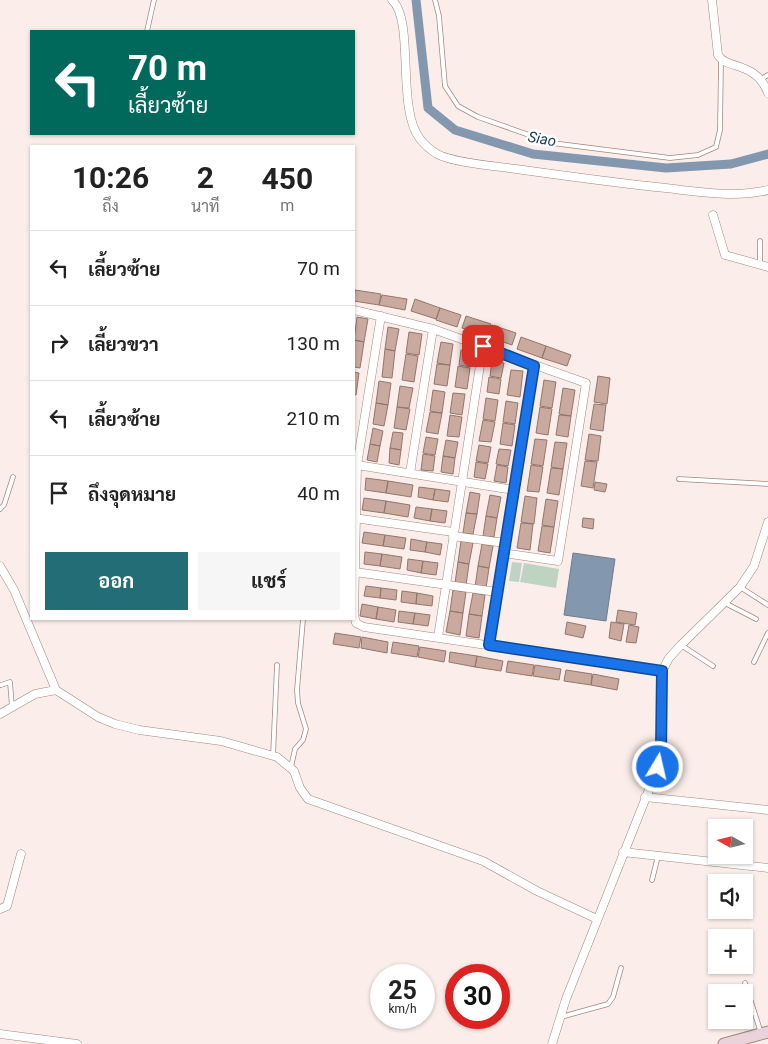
<!DOCTYPE html>
<html lang="th">
<meta charset="utf-8">
<style>
:root{--surface:#fff;--page:#f6f6f6;--text:#222;--muted:#767676;--line:#e0e0e0;--accent:#236e76}
body{margin:0;font-family:Roboto,Sarabun,sans-serif;background:var(--page);color:var(--text);height:100vh;display:flex;flex-direction:column;font-size:19px;white-space:nowrap}
*{box-sizing:border-box;margin:0}
p{font-size:16px;color:var(--muted)}
.icon{flex:none;width:28px;height:28px;fill:none;stroke:currentColor;stroke-width:2;stroke-linecap:round;stroke-linejoin:round}
.map{position:relative;flex:1;overflow:hidden}
.details{position:absolute;left:30px;top:145px;width:325px;height:475px;display:flex;flex-direction:column;background:var(--surface);border-radius:0px;box-shadow:0 1px 4px #0004}
.details>*{flex:none}
.hud{position:absolute;left:30px;top:30px;width:325px;height:105px;border-radius:0px;box-shadow:0 1px 4px #0004;background:#00695c;color:#fff;overflow:hidden}
.needle{width:32px;rotate:278deg}
.controls{position:absolute;left:708px;top:819px;display:grid;gap:10px}
.controls a{display:grid;place-items:center;width:45px;height:45px;border-radius:0px;background:var(--surface);box-shadow:0 1px 4px #0004;font-size:25px}
.speed{position:absolute;left:370px;top:964px;display:flex;gap:10px;font-size:25px;font-weight:700;text-align:center}
.speed>*{display:grid;place-content:center;width:65px;height:65px;border-radius:50%;background:var(--surface);box-shadow:0 1px 4px #0004;line-height:1}
.speed small{font-size:12px;font-weight:400}
.speed .limit{border:8px solid #d22;background:#fff;color:#111}
.pin{position:absolute;display:grid;place-items:center;width:42px;height:42px;color:#fff;margin:-21px;border-radius:10px;box-shadow:0 2px 8px #0006}
.me{position:absolute;width:55px;margin:-28px;rotate:9deg;stroke-linejoin:round;filter:drop-shadow(0 0 4px #0008)}
.turn{display:flex;align-items:center;gap:18px;height:105px;padding:0 15px;font-size:22px}
.turn .icon{width:65px;height:65px;stroke-width:2.5}
.turn b{display:block;font-size:35px;line-height:42px}
.eta{display:flex;justify-content:space-evenly;align-items:center;height:85px;text-align:center}
.eta b{font-size:30px;font-weight:700;line-height:35px}
.action{display:flex;gap:10px;margin-top:auto;padding:10px 15px}
.action a{flex:1;height:58px;border-radius:0px;background:var(--accent);color:#fff;font-size:20px;font-weight:700;line-height:58px;text-align:center}
.action a+a{background:var(--page);color:var(--text)}
ul{padding:0;list-style:none}
li{display:flex;align-items:center;gap:15px;height:75px;padding:0 15px;border-top:1px solid var(--line)}
li div{flex:1}
li b{display:block;font-size:19px}
li em{font-style:normal}
.map>svg:first-child{display:block}
</style>
<div class="map">
<svg width="768" height="1044" viewBox="0 0 768 1044">
<rect width="100%" height="100%" fill="#fbeeea"/>
<path fill="#bfd3c2" d="M512,562l10,1 -3,19 -10,-1z
M524,563l35,6 -3,19 -36,-6z"/>
<path fill="#8398af" stroke="#717c8a" d="M573,553l42,6 -9,62 -42,-6z"/>
<g fill="none" stroke-linecap="round" stroke-linejoin="round">
<path stroke="#8398af" stroke-width="9" d="M416,0l12,108 27,22 78,24 133,14 65,-4 37,-10"/>
</g>
<path fill="#caa99e" stroke="#92776d" d="M355,290l26,4 -2,11 -25,-4z
M382,295l25,4 -2,11 -26,-5z
M415,299l25,9 -4,11 -25,-8z
M440,308l21,7 -4,12 -21,-7z
M466,316l25,8 -4,12 -25,-8z
M357,317l11,2 -4,23 -10,-2z
M492,325l24,8 -4,12 -24,-8z
M388,327l11,2 -4,22 -10,-2z
M409,332l13,2 -3,21 -13,-2z
M521,337l25,9 -4,12 -25,-9z
M354,340l10,2 -4,26 -6,-1z
M441,342l12,2 -3,21 -13,-2z
M546,346l25,9 -4,11 -25,-8z
M385,349l10,2 -3,27 -10,-1z
M461,350l12,2 -2,15 -12,-2z
M406,354l12,2 -4,26 -12,-2z
M492,361l12,2 -3,15 -11,-2z
M437,364l13,1 -3,21 -13,-2z
M458,366l12,2 -3,21 -12,-2z
M511,370l12,1 -3,26 -13,-2z
M354,372l5,1 -3,22 -2,-1z
M598,376l12,2 -3,26 -13,-2z
M489,377l12,2 -2,15 -12,-2z
M544,380l12,2 -4,26 -12,-2z
M379,381l12,2 -3,22 -12,-2z
M400,386l13,2 -4,20 -12,-1z
M563,388l12,2 -4,26 -12,-2z
M433,390l12,2 -3,21 -12,-2z
M453,393l12,1 -3,21 -12,-2z
M486,398l12,2 -3,21 -12,-2z
M506,401l12,2 -3,21 -12,-2z
M376,403l12,2 -4,21 -11,-2z
M594,404l12,1 -3,26 -13,-2z
M397,407l13,2 -4,21 -12,-2z
M540,407l12,2 -4,26 -12,-2z
M430,412l12,1 -4,21 -12,-2z
M450,415l12,2 -3,20 -12,-1z
M559,415l12,1 -3,21 -12,-2z
M483,420l12,2 -4,20 -12,-1z
M503,423l12,2 -3,21 -12,-2z
M373,428l10,3 -3,15 -10,-2z
M393,432l10,1 -2,17 -11,-2z
M589,434l12,2 -3,25 -13,-1z
M426,437l12,2 -3,16 -12,-2z
M535,439l12,1 -4,26 -12,-2z
M446,440l12,2 -3,16 -12,-2z
M555,442l12,1 -4,26 -12,-2z
M370,444l10,2 -3,16 -10,-2z
M479,445l12,2 -3,16 -12,-2z
M390,448l11,2 -2,15 -10,-2z
M499,449l12,1 -3,16 -12,-2z
M423,454l12,2 -2,15 -12,-1z
M443,456l12,2 -2,16 -12,-2z
M585,461l12,1 -4,26 -12,-2z
M476,462l12,2 -3,15 -11,-2z
M497,465l11,2 -2,16 -12,-2z
M531,465l12,2 -4,25 -12,-1z
M551,468l12,1 -4,26 -12,-2z
M366,478l22,3 -2,12 -21,-3z
M388,481l25,4 -2,12 -25,-4z
M595,482l12,2 -2,8 -11,-2z
M419,487l16,2 -2,11 -15,-3z
M435,489l15,2 -2,11 -15,-2z
M470,492l10,2 -3,20 -11,-1z
M490,495l11,2 -4,21 -11,-2z
M525,496l12,2 -3,26 -13,-2z
M364,498l22,3 -2,12 -22,-3z
M546,499l12,2 -4,26 -12,-2z
M386,501l24,4 -2,12 -24,-4z
M416,507l16,2 -2,12 -16,-3z
M432,509l15,2 -2,12 -15,-2z
M466,513l11,1 -4,20 -10,-1z
M486,516l11,2 -3,19 -11,-1z
M583,518l11,1 -1,10 -11,-2z
M521,523l12,1 -3,26 -13,-2z
M542,526l12,1 -4,26 -12,-2z
M364,532l21,3 -2,11 -21,-3z
M385,535l21,3 -2,11 -21,-3z
M411,539l16,3 -2,10 -15,-2z
M461,541l12,2 -4,21 -11,-2z
M427,542l15,2 -2,11 -15,-3z
M482,544l11,2 -4,22 -11,-2z
M365,552l17,2 -2,12 -16,-2z
M382,554l20,3 -2,12 -20,-3z
M408,559l15,2 -2,12 -14,-3z
M423,561l15,2 -2,12 -15,-2z
M458,562l11,2 -3,21 -11,-2z
M478,566l11,2 -3,20 -11,-1z
M366,586l15,2 -1,10 -16,-2z
M381,588l16,2 -1,10 -16,-2z
M453,590l13,2 -3,21 -13,-2z
M402,591l15,2 -1,11 -15,-2z
M417,593l16,3 -1,10 -16,-2z
M473,593l12,2 -3,21 -13,-2z
M362,604l16,3 -2,12 -16,-3z
M378,607l18,3 -2,12 -18,-3z
M618,610l19,3 -2,12 -19,-3z
M399,611l16,2 -2,11 -15,-2z
M450,611l13,2 -3,22 -14,-3z
M415,613l15,2 -2,11 -15,-2z
M469,614l13,2 -3,22 -13,-2z
M567,622l19,4 -3,12 -18,-4z
M611,622l13,2 -3,17 -12,-3z
M629,625l10,2 -3,16 -10,-1z
M335,633l26,4 -2,11 -26,-4z
M362,637l26,5 -1,11 -26,-5z
M393,642l26,4 -2,11 -26,-4z
M420,647l26,4 -2,11 -26,-5z
M450,652l27,4 -2,11 -26,-5z
M477,656l26,5 -2,10 -26,-4z
M508,661l26,4 -2,11 -26,-4z
M535,665l26,4 -2,11 -26,-4z
M566,670l26,4 -1,11 -27,-4z
M593,674l26,5 -2,11 -26,-5z"/>
<g fill="none" stroke-linecap="round" stroke-linejoin="round">
<defs>
<path id="service" d="M435,0l4,16 6,70 13,20 20,11 74,26 118,15 28,-3 18,-8 4,-17 1,-70
M147,31l7,-31
M761,79l7,-4
M760,265v-24
M679,479l89,5
M0,509l4,-4 9,-28
M740,587l28,18
M725,603l31,16
M681,645l32,21
M754,662l14,-29
M1,685l9,-3 2,25
M273,756l4,-91
M291,767l4,-18 8,-9 3,-11 -8,-26 -1,-13 6,-71
M652,880l6,-24
M745,983l16,50
M561,1017l47,-13 5,-7 8,-29"/>
<path id="minor" d="M392,0c23,20 4,109 28,139 4,5 12,12 17,15 17,9 59,12 79,15 50,7 100,14 150,19 33,4 70,10 102,2
M712,0l6,55c9,15 38,6 50,38
M713,215l12,40 43,12
M354,310l79,19 153,54 -28,178 -55,-8
M381,316l-24,149 -3,150 2,8 8,4 298,44
M357,465l157,25
M410,473l23,-144
M354,518l99,14
M453,536l52,7
M0,566l14,24 42,100 42,27 17,7 24,6 82,11 56,16 17,14 6,17 8,11 175,62 54,30 60,28
M355,572l142,20
M438,637l45,-291
M489,645l45,-279
M0,714l35,-20 21,-4
M645,797l123,13
M623,852l145,16
M0,909l7,-3 14,-52
M0,1034l77,10
M552,1044l14,-45 92,-232 3,-16 1,-80 7,-13 12,-13 59,-58 14,-21 14,-44"/>
<path id="secondary" d="M724,1044l44,-12"/>
</defs>
<use href="#service" stroke="#a3877d" stroke-width="5.5"/>
<use href="#minor" stroke="#a3877d" stroke-width="9"/>
<use href="#secondary" stroke="#a3877d" stroke-width="13"/>
<use href="#service" stroke="#fff" stroke-width="4"/>
<use href="#minor" stroke="#fff" stroke-width="8"/>
<use href="#secondary" stroke="#ead3da" stroke-width="11"/>
</g>
<g fill="none" stroke-linecap="round" stroke-linejoin="round">
<defs>
<path id="route" d="M483,346l51,20 -45,279 173,26 -1,80 -3,16"/>
</defs>
<use href="#route" stroke="#114b97" stroke-width="12"/>
<use href="#route" stroke="#1a73e8" stroke-width="9"/>
</g>
<g text-anchor="middle" dominant-baseline="central" stroke-width="5" stroke-linejoin="round" paint-order="stroke">
<g font-size="15" font-style="italic" fill="#183a5c" stroke="#fefefe">
<text transform="translate(542 139) rotate(10)">Siao</text>
</g>
</g>
</svg>
<div class="controls">
<a><svg class="needle" viewBox="-14 -14 28 28"><path d="M0-13l5 13h-10z" fill="#e53935"/><path d="M0 13l5-13h-10z" fill="#767676"/></svg></a>
<a><svg class="icon" aria-label="sound" viewBox="0 0 24 24"><path d="M4 9h4l5-4v14l-5-4H4zM17 9q2 3 0 6"/></svg></a>
<a>+</a>
<a>−</a>
</div>
<div class="speed"><div>25<small>km/h</small></div><div class="limit">30</div></div>
<div class="pin" style="left:483px;top:346px;background:#d93025"><svg class="icon" aria-label="arrive" viewBox="0 0 24 24"><path d="M6 21V4h12l-3 4 3 4H6"/></svg></div>
<svg class="me" style="left:658px;top:767px" viewBox="-20 -20 40 40"><circle r="17" fill="#1a73e8" stroke="#fff" stroke-width="3"/><path d="M0-11L8 9 0 5-8 9z" fill="#fff"/></svg>
<div class="hud">
<div class="turn"><svg class="icon" aria-label="left" viewBox="0 0 24 24"><path d="M17 20v-9H6M10 6l-5 5 5 5"/></svg><div><b>70 m</b>เลี้ยวซ้าย</div></div>
</div>
<section class="details">
<div class="eta">
<div><b>10:26</b><p>ถึง</p></div>
<div><b>2</b><p>นาที</p></div>
<div><b>450</b><p>m</p></div>
</div>
<ul>
<li><svg class="icon" aria-label="left" viewBox="0 0 24 24"><path d="M17 20v-9H6M10 6l-5 5 5 5"/></svg><div><b>เลี้ยวซ้าย</b></div><em>70 m</em></li>
<li><svg class="icon" aria-label="right" viewBox="0 0 24 24"><path d="M7 20v-9h11M14 6l5 5-5 5"/></svg><div><b>เลี้ยวขวา</b></div><em>130 m</em></li>
<li><svg class="icon" aria-label="left" viewBox="0 0 24 24"><path d="M17 20v-9H6M10 6l-5 5 5 5"/></svg><div><b>เลี้ยวซ้าย</b></div><em>210 m</em></li>
<li><svg class="icon" aria-label="arrive" viewBox="0 0 24 24"><path d="M6 21V4h12l-3 4 3 4H6"/></svg><div><b>ถึงจุดหมาย</b></div><em>40 m</em></li>
</ul>
<div class="action"><a>ออก</a><a>แชร์</a></div>
</section>
</div>
